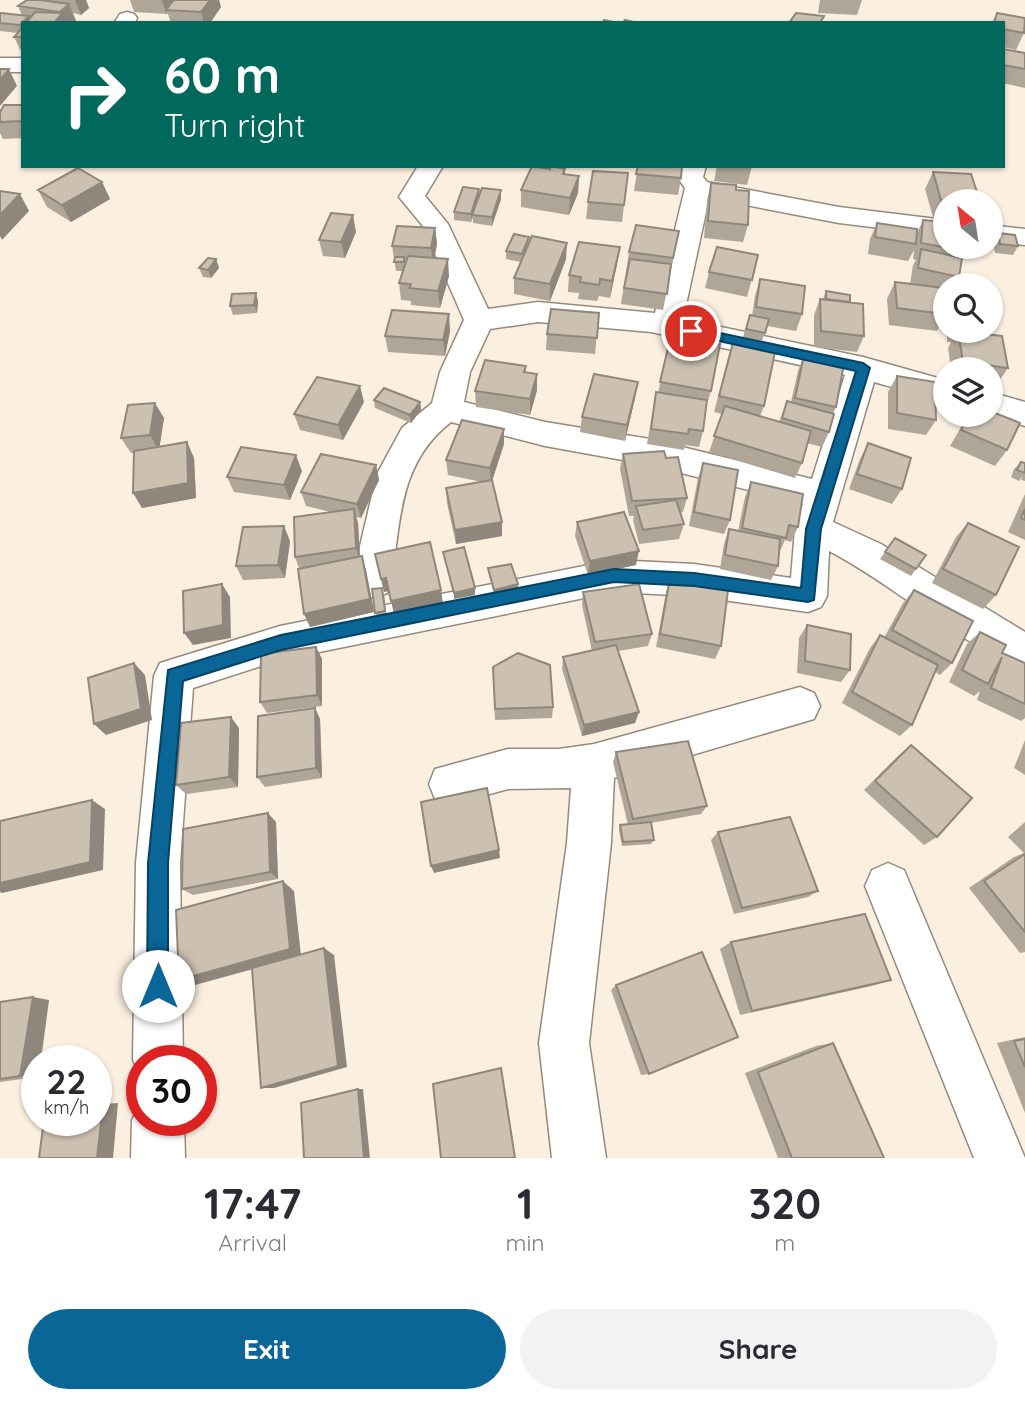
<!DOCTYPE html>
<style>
:root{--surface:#fff;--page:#f2f2f3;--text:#2b2b33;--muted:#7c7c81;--accent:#096696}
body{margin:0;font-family:Quicksand,sans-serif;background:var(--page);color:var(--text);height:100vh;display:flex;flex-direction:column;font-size:26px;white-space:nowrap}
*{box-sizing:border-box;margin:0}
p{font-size:23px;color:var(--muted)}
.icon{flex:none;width:38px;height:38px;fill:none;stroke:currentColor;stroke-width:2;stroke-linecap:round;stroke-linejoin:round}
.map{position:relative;height:1158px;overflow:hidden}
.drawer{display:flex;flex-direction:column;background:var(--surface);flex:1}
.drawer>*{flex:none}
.guide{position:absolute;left:21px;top:21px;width:984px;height:147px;border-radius:0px;box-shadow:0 2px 5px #0004;background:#00695c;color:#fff;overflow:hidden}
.needle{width:46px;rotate:330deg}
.fabs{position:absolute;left:933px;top:189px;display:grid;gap:14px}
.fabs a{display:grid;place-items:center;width:70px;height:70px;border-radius:50%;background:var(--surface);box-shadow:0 2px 5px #0004;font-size:35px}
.speed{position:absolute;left:21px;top:1045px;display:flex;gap:14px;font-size:35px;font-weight:700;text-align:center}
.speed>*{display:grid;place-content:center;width:91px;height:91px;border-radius:50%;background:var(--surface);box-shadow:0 2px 5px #0004;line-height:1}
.speed small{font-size:18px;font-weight:400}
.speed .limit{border:10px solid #d22;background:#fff;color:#111}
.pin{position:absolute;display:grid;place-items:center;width:60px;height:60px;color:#fff;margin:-30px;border:4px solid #fff;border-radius:50%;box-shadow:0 2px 7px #0007}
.me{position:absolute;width:77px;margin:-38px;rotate:0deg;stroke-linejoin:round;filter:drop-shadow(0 0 5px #0008)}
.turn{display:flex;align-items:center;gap:24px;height:147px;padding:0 28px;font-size:32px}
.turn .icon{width:91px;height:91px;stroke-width:2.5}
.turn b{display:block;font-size:49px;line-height:60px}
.eta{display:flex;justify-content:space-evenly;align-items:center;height:119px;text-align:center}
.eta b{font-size:42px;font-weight:700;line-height:49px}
.cta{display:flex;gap:14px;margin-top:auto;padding:14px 28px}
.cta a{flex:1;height:80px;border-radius:42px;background:var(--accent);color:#fff;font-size:28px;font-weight:700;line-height:80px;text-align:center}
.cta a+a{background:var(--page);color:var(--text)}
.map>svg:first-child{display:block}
</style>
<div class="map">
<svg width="1025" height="1158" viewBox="0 0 1025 1158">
<rect width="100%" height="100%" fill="#fbefdf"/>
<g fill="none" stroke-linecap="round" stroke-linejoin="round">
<defs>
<path id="street" d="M127,12l7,2 3,4 -2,5h-21l6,-9z
M0,58h23v14h-23z
M418,166h25l-18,30 23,28 40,85 50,-7 117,11 30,-125 -8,-11 3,-11h26l-3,11 4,5 132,25 106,13v16l-106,-13 -130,-25 -26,121 180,38 82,23v22l-71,-20 -41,140 48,22 144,88v36c-71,-26 -129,-82 -196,-117l-2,45 -6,11 -13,5 -114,-16 -80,-4 -334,68 -87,28 -13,175 3,197h-41v18l-9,-18 3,-197 18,-187 6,-13 120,-37 334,-66 80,4 97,14 4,-49 8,-25 -153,-39 -105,-19 -94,-24c-41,32 -49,74 -55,124 -2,16 -2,32 -9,47l-13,5 -13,-5 -5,-11 4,-36 17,-72 25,-46 30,-25 8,-31 24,-52 -41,-94 -24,-29zM538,322l113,10 194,43 -33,104 -162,-40 -105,-17 -81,-20 6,-30 20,-43z
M990,225l35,4v16l-35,-4z
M990,392l35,10v24l-38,-11h3z
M800,687l14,6 6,13 -6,13 -200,59 -3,65 -22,200 17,115h-54l-13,-115 28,-200 4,-55 -63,1 -58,16 -15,-6 -6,-15 6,-15 73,-20h51l35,-5z
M888,863l16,7 121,288h-51l-109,-272 7,-16z
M142,1101v19h42l1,38h-54l1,-38z"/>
</defs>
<use href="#street" stroke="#958a7c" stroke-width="3"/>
<use href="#street" fill="#fff" fill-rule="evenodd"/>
</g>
<path fill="#afa698" d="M27,0h59l3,8 -8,7 -8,-2 3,8 -53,2 -1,30 -8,-16 4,-4 -18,-2v-8l22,-8 -4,-9z
M130,0h89l2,7 -11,16h-39l-3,-9 -34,-2z
M820,0h42l-5,15 -39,-2z
M997,13l27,20 -8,17 -13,-3v-24h-11z
M1003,49l22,4v35l-22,-5z
M23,105v33l-20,1 -3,-6v-21z
M638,166l43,12 -3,17 -44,-4z
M717,166h35l-5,19 -33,-4z
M550,169h15v5l14,2 -1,17 -9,22 -48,-8v-17z
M933,172l47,29h-35v16h-12l-8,-28z
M628,173l-6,49 -36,-3 2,-17z
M102,182l8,17 -39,23 -24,-15 -9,-17z
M711,183l37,42 -5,17 -39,-4 3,-38z
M479,196l22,3 -9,27 -19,-3v-5l-2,4 -17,-2v-8z
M923,220l35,30 -3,6 4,21 -4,8h-10v8l-1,-1 1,25 -8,14 -48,-6 -2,-26 8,-17 15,2 3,-19 3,-5 -3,-1 1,-9 -6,11 -40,-7 2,-15 7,-16 40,10z
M435,228l2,16 -3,14 15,18 -9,32 -29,-3v-4l-10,-1 -2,-17 4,-12h-7l-4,-25z
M679,231l-16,79 -42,-6 8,-52z
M356,232l-11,26 -22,-2 -4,-16z
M998,233l20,13 -5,9 -18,-2 -2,-12z
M529,242l37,17 -16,42 -36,-7v-16l7,-16 -15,-3v-8z
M620,247l-3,17 -7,34 -11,-2 -2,5 -19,-2 1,-6 -11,-1 1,-17z
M758,255l-11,42 -42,-9 4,-16z
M216,259l3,9 -8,10 -8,-1 -4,-9z
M760,279l42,35 -6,17 -29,-5 -5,15 -19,-4 7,-22 2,1 3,-20z
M826,291l24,11 14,34 -7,16 -43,-5v-32l6,-16h3z
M258,301l-1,12 -24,2 -3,-9z
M599,313l-4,41 -49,-4 1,-16z
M450,331l-5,25 -57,-4 -3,-16z
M947,331h34l-2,3 29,34 -11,16 -7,-1v-14h-39l-3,-21 3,-6h-4z
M671,335l40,56 -5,16 -3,24 -4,16 -14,-2 -1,5 -37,-6 9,-52 2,1z
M729,355l35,51 -4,10 19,6 8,-21 4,1 7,-31 6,-16 32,52 -3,7 -4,18 -7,15 -15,-4 -5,20 -7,15 -86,-26 13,-38 -8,-2z
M526,366v7l11,17 -7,25 -54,-8 -1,-16z
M897,376l39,44 -10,15 -38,-6v-37z
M635,398l-10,43 -45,-9 2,-15z
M374,400l46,2 1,8 -10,13 -36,-15z
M364,402l-21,38 -43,-10 -6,-16z
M968,415h22l17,35 -12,16 -45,-20z
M164,418l-5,29 28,-5 7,16 2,40 -54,10 -8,-55h-3l-10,-15z
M868,443l34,46 -10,15 -43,-15 11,-30z
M504,444l-12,37 10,55 -46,8 -9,-41 -1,-15 36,-6 -34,-7 -2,-15z
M623,454l43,4 21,40 -4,14 -3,1 4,11 -5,15 -40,5 -6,-24 1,-4h-5l-9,-47z
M1021,462l4,1v18l-4,-1 2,-5 -4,6 -8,-4 3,-8z
M703,463l27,57 -6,14 -35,-8 9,-48z
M376,465l3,15 -18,38 -5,-1 2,6 2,33 6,14 8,42 -64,15 -11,-59 -4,-11 36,-45 -25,-6 -5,-14z
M302,471l-12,29 -56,-8 -7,-15z
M751,482l47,45 -7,15 -6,-2 -6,13 -1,13 -7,14 -51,-11 4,-25 5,-15 9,2 7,-34z
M1025,494v46l-17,-8z
M577,522l59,43 -48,10 -13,-39z
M968,523l28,72 -13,14 -51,-26 24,-46z
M895,538l21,31 -5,7 -31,-17z
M290,541l-5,37 -42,2 -7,-14z
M488,568l30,16v7l-23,6 -6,-22z
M670,578l51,68 -6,13 -59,-12 10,-55z
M914,590l38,73 -12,12 -5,-3 -23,53 -12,11 -58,-33 28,-55 10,-13 4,3 19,-35z
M583,592l69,42 -4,12 -30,5 21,61 -4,11 -53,13 -20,-67 1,-12 29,-6 -10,-46z
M384,594l3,24 -10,2 -2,-7z
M807,625l43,45 -9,12 -44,-9 2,-35z
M980,632l22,21 23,10v55l-4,3 -44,-21 3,-9 -6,5 -25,-14 18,-38z
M316,647l6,12v47l-55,7 -7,-11z
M493,667l60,40 -1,11 -57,2z
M315,708l5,11 2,59 -57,9 -8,-10z
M239,728l-1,59 -52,7 -10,-9z
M1025,740v35l-11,-7z
M911,745l26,92 -13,8 -60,-55 35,-35z
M616,752l91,54 -6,8 -50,9 3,17 -3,4 -29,2 -3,-16 1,-5h8l-15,-63z
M276,822l2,57 -85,16 -11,-6z
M1025,822v130l-5,1 -51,-65 45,-31 10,-4 -16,-16z
M718,832l100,59 -10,6 -74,17 -23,-74z
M731,942l160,38 -19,6 -132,29 -20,-66z
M616,985l33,89 -8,1 -30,-85z
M49,1000l-12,60v17l-37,5v-80z
M1025,1037v76l-28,-70z
M833,1043l51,115h-106l-33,-85 71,-27z"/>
<path fill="#8f877c" d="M75,0h11l3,8 -8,7z
M162,0h18l-14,10 1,5z
M210,0h9l2,7 -11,16h-6l-3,-11z
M69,4l7,17 -3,2h-19l6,-11z
M29,16l3,7h-9v8l-3,-6z
M9,69l8,17 -17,20v-26z
M579,176l-1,17 -9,22 1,-17z
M102,182l8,17 -39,23 -9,-17z
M479,189l1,9 -8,17 -1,7v-8z
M501,190v9l-9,27v-9z
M20,194l9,17 -27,29 -2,-4v-21z
M353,215l3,17 -11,26 -4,-16z
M435,228l2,16 -4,21 -2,-17z
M567,243l-1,16 -16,42v-17z
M620,247l-3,17 -7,34 2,-17z
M216,259l3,9 -8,10 -3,-8z
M448,259l1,17 -9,32 -2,-17z
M256,293l2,8 -1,12 -3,-8z
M449,314l1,17 -5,25 -2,-16z
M537,374v16l-7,25v-16z
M638,382l-3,16 -10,43 2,-16z
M360,386l4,16 -21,38 -5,-15z
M420,402l1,8 -10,13 -1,-8z
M155,403l9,15 -5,33 -9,-16z
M504,429v15l-13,40 -1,-16z
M187,442l7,16 2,40 -54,10 -9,-15z
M296,455l6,16 -12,29 -6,-15z
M376,465l3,15 -18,38 -4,-14z
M354,509l4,14 2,39 -4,-14z
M502,522v14l-46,8 -1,-14z
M284,526l6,15 -5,37 -7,-13z
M639,551l-3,14 -48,10 2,-14z
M362,556l4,14 8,42 -64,15 -6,-13z
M386,578l4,13 -6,1 -3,-13z
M222,584l8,13 1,41 -38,7 -9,-12z
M518,584v7l-23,6 -1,-7z
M475,588v7l-21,4v-6z
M441,590l2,13 -49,11 -3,-13z
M316,647l6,12v47l-5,-11z
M134,663l11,12 7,45 -46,15 -12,-11z
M315,708l5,11 2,59 -6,-10z
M639,712l-4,11 -53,13 2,-11z
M231,717l8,11 -1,59 -9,-10z
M92,800l13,9 -2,61 -101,23 -2,-1v-9z
M268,813l8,9 2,57 -8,-7z
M499,850l1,8 -66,15 -3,-7z
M283,881l11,10 7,65 -106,29 -16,-5z
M324,948l10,7 13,112 -73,21h-13z
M33,997l16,3 -8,60h-4v16h-17z
M358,1089h5l7,69h-6z
M118,1103l-5,55h-16l6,-54z"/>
<path fill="#ccc1b1" stroke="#8f877c" stroke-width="2" d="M27,0h13l29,4 -9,8 -42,-6z
M174,0h36l-9,12 -35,-2z
M35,12l27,1 -8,10h-28z
M0,13h1l28,3 -9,9 -20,-2z
M796,13l28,3 -4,7h-31z
M997,13l28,5 -1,15 -21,-4v-6h-9z
M604,20l15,3h-17z
M625,20l13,3h-15z
M23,27v10h-9z
M1003,49l22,4v16l-22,-4z
M0,69h9l-9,11z
M4,105h19v16l-23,1v-10z
M532,166l18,3 1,-3 14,3 -2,5 16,2 -9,22 -49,-8z
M638,166h44l-1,12 -45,-4z
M78,168l24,14 -40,23 -24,-15z
M593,171l35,2 -4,32 -36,-3z
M933,172l38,2 9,27 -39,-1z
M711,183l25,2v5l13,1 -1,34 -40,-4z
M463,187l16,2 -8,25 -17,-2z
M482,188l19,2 -9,27 -20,-2z
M0,191l20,3 -20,21z
M331,213l22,2 -12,27 -22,-2z
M923,220l22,2v25h13v3l-37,-7z
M877,223l40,6 -1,15 -41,-7z
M636,225l43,6 -6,27 -44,-6z
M397,226l38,2 -4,20 -39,-2z
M998,233l17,2 3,11 -18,-2z
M514,234l15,3 -7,17 -16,-3z
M532,236l35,7 -17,41 -36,-6z
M579,242l41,5 -8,34 -12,-2 -1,6 -19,-3 1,-5 -12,-2z
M717,247l41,8 -6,25 -43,-8z
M921,249l41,9 -3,19 -41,-9z
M408,256l40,3 -10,32 -29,-3 2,-4 -12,-1z
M395,257h9v5h-10z
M208,258l8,1 -8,11 -9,-2z
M630,259l41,5 -4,30 -43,-6z
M760,279l45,7 -3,28 -46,-7z
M895,282l48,6 2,26 -48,-6z
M826,291l24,4v7l-24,-3z
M256,293l-2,12 -24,1 2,-12z
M820,299l43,5 1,32 -43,-5z
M551,309l48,4 -2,25 -50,-4z
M392,310l57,4 -6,26 -58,-4z
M750,315l19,4 -4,14 -19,-4z
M958,331l44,5 6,32 -45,-6z
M671,335l49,9 -9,47 -51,-9z
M734,339l42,8 -12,59 -45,-10z
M804,355l40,9 -8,43 -41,-9z
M485,360l41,6 -2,6 13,2 -7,25 -55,-8z
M594,374l44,8 -11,43 -45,-8z
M897,376l38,6 1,38 -39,-7z
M317,377l43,9 -22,39 -44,-11z
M384,388l36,14 -10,13 -36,-15z
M656,392l51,8 -4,31 -14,-2 -1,5 -37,-5z
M787,401l47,13 -5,18 -47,-14z
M155,403l-5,32 -29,3 7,-33z
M725,406l86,25 -9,32 -88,-27z
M990,411l30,12 -13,27 -46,-20 8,-15h21z
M462,420l42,9 -14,39 -44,-8z
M187,442l1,41 -55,10 1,-42z
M868,443l43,15 -9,31 -45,-15z
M241,447l55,8 -12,30 -57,-8z
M664,451l2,7 12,-1 9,41 -55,3 -9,-47z
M321,454l55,11 -19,39 -56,-12z
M1021,462l4,1v10l-8,-3z
M703,463l35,7 -8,50 -36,-8z
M492,480l10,42 -47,8 -9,-42z
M751,482l52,12 -5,33 -9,-2 -3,13 -44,-10z
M676,500l8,24 -41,6 -7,-24z
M354,509l2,39 -61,9 -1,-40z
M1025,509v11l-4,-2z
M624,512l15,39 -49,10 -13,-39z
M968,523l51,24 -23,48 -53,-26z
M284,526l-6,39 -42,1 7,-39z
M729,529l51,10 -2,27 -53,-11z
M895,538l31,17 -10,14 -31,-17z
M430,542l11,48 -50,11 -5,-23 -5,1 -6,-25z
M464,547l11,41 -21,5 -11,-41z
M362,556l8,43 -66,15 -6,-45z
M511,564l7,20 -24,6 -6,-22z
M670,578l58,12 -7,56 -61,-12z
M222,584l1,41 -39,8 -1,-42z
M639,584l13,50 -57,8 -12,-50z
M382,588l3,23 -10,2 -3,-24z
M914,590l59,31 -21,42 -60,-33z
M807,625l44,9 -1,36 -45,-9z
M980,632l26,13 -4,8 23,10v41l-34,-16 11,-31 -14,27 -26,-14z
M880,635l58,30 -26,60 -60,-33z
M616,645l23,67 -55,13 -21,-68z
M316,647l1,48 -57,7 1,-48z
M518,653l32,12 3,42 -58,2 -2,-42z
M134,663l7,46 -47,15 -6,-46z
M315,708l1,60 -59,9 1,-61z
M231,717l-2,60 -53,8 5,-62z
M688,741l19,65 -74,13 -17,-67z
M911,745l61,53 -35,39 -62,-56z
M487,788l12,62 -68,16 -10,-64z
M92,800l-2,62 -90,21v-62z
M268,813l2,59 -88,17 1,-60z
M790,817l28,74 -76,17 -24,-76z
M651,822l3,18 -31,2 -3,-17z
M1025,854v78l-41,-51z
M283,881l7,68 -111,31 -3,-70z
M865,914l26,66 -139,31 -21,-69z
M324,948l14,118 -77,22 -9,-120z
M702,952l36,85 -89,37 -33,-89z
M33,997l-13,79 -20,3v-77z
M1025,1039v28l-11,-26z
M833,1043l51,115h-92l-34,-86z
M501,1068l14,90h-74l-8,-74z
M358,1089l6,69h-60l-3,-55z
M103,1104l-6,54h-58l5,-38h52v-15z"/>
<path fill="#096696" stroke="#064262" stroke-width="2" d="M691,327l172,36 7,5 -49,161 -7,71 -6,2 -114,-16 -80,-4 -333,68 -98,31 -15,182v123l-3,8 -7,3 -8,-3 -3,-8 1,-123 20,-193 113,-35 333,-66 80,4 107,15 5,-59 50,-158 -169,-37v-6z"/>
</svg>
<div class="fabs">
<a><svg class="needle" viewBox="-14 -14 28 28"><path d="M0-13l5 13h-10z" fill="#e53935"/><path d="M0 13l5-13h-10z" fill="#7c7c81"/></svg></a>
<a><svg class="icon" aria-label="search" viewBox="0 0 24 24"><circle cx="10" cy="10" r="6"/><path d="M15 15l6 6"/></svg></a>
<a><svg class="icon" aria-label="layers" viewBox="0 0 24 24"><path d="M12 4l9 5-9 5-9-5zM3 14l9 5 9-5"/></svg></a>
</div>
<div class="speed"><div>22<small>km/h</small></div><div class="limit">30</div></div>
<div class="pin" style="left:691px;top:331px;background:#d93025"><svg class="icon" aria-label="arrive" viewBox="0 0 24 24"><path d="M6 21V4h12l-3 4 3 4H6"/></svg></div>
<svg class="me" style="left:158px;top:986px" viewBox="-20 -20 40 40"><circle r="19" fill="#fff"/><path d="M0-13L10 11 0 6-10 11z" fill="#096696"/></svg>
<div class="guide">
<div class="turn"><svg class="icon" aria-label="right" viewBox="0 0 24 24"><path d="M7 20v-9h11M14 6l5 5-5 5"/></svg><div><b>60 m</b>Turn right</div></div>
</div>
</div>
<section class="drawer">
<div class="eta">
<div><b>17:47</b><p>Arrival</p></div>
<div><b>1</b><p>min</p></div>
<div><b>320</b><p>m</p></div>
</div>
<div class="cta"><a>Exit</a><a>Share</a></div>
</section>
